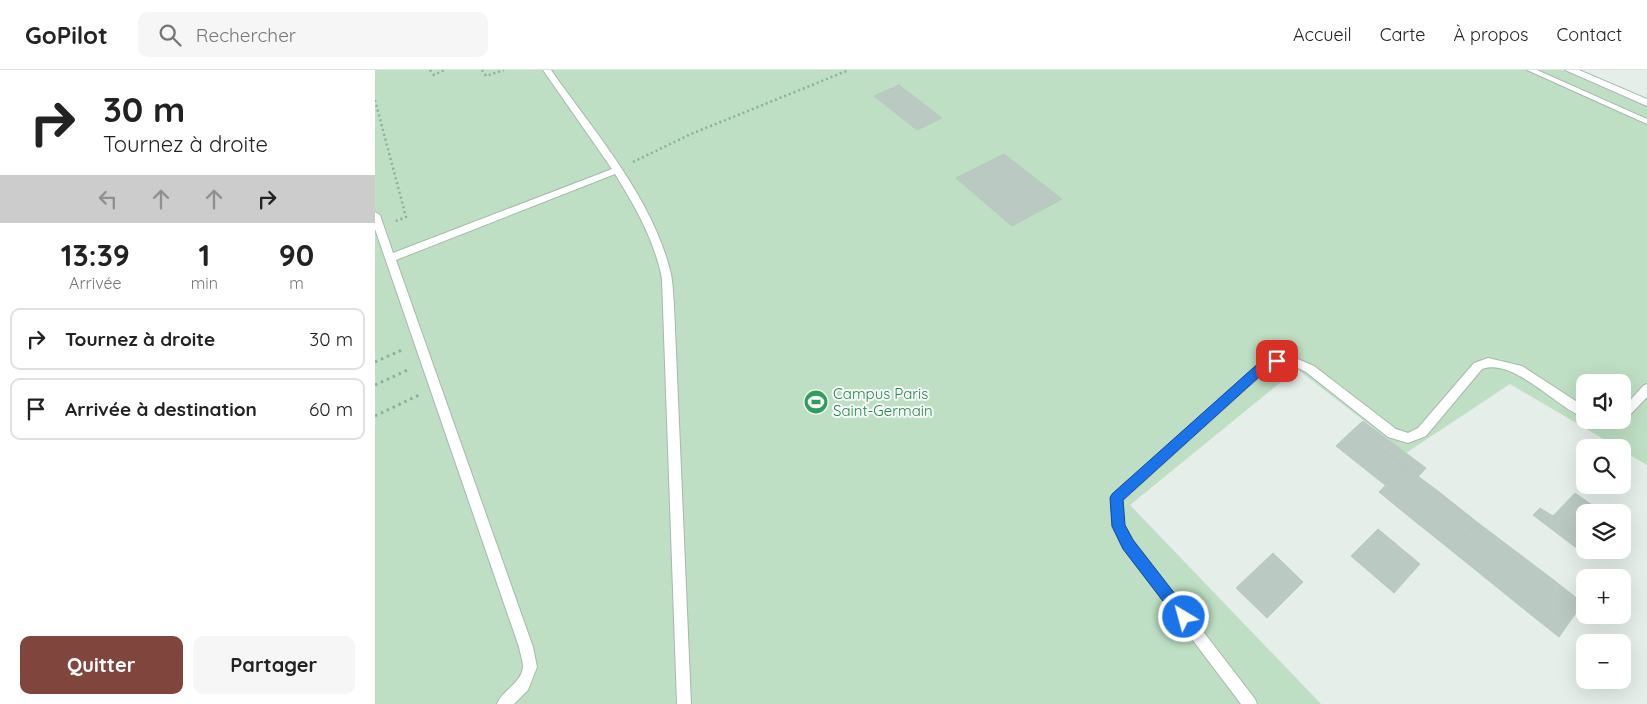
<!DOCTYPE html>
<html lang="fr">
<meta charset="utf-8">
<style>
:root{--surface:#fff;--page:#f6f6f6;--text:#222;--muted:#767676;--line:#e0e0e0;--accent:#80463d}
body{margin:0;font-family:Quicksand,sans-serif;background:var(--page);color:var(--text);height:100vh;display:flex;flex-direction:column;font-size:19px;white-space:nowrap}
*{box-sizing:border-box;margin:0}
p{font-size:16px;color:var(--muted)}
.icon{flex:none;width:28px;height:28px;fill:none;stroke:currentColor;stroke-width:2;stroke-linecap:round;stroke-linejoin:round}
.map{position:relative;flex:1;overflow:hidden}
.details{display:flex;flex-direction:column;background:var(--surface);width:375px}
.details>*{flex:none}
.hud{background:#fff;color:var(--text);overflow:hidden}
.tools{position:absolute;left:1201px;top:304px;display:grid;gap:10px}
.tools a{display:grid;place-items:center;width:55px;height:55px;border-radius:10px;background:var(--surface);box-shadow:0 5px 20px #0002;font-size:25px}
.pin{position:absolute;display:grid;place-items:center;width:42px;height:42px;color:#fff;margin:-21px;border-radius:10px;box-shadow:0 2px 8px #0006}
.me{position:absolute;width:55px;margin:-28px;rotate:323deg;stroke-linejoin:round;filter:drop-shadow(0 0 4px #0008)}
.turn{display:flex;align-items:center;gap:18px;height:105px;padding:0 20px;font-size:22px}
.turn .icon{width:65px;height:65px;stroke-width:2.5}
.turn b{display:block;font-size:35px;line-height:42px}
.lanes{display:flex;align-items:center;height:48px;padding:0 20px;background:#0003;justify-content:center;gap:25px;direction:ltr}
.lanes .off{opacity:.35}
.eta{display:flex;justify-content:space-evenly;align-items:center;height:85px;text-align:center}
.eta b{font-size:30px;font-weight:700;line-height:35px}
.cta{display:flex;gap:10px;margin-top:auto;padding:10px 20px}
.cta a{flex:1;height:58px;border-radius:10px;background:var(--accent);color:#fff;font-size:20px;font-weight:700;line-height:58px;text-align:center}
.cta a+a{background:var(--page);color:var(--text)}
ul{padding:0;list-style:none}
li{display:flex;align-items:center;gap:15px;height:62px;margin:0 10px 8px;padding:0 10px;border:2px solid var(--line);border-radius:10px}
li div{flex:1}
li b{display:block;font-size:19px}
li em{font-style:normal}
header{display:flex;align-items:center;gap:30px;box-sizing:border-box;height:70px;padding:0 25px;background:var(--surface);border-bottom:1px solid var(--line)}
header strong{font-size:24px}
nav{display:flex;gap:28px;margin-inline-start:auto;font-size:18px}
.search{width:350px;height:45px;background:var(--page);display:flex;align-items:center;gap:12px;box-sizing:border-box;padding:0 18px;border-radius:10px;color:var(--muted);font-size:19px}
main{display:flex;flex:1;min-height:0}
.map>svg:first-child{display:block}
</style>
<header>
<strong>GoPilot</strong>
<div class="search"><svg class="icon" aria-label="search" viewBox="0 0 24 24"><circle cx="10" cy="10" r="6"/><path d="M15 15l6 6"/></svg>Rechercher</div>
<nav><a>Accueil</a><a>Carte</a><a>À propos</a><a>Contact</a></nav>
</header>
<main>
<section class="details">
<div class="hud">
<div class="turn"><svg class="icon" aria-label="right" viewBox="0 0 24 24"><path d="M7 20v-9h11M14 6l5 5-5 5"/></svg><div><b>30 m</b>Tournez à droite</div></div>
<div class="lanes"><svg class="icon off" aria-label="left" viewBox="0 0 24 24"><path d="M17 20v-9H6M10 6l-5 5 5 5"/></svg><svg class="icon off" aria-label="ahead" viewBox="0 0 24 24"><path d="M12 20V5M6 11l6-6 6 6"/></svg><svg class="icon off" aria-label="ahead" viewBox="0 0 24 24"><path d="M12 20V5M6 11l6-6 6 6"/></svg><svg class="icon" aria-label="right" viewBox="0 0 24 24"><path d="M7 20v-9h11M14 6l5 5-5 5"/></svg></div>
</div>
<div class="eta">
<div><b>13:39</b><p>Arrivée</p></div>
<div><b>1</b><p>min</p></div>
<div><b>90</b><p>m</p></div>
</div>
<ul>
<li><svg class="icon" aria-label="right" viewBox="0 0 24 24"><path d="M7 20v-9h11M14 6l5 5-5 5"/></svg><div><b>Tournez à droite</b></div><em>30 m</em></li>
<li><svg class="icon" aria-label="arrive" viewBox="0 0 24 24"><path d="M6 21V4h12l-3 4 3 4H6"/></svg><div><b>Arrivée à destination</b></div><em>60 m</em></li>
</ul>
<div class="cta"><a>Quitter</a><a>Partager</a></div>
</section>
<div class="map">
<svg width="1272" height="634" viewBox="0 0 1272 634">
<rect width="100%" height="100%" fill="#e5eee9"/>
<path fill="#bedfc3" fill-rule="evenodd" d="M0,0h1187l85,37v358l-24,-14v-3l-6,-1 -107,-63 -104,69 -109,-84 -167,136 191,199h-946zM1210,312h38v38h-38z"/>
<path fill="#bac9c2" stroke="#b7c8bf" d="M524,15l43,33 -25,12 -43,-34z
M629,84l58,45 -50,27 -56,-48z
M988,351l63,47 -8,9 -63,-49z
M980,358l49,38 -19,19 -49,-39z
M1029,396l34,25 -26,28 -33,-27z
M1063,421l39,31 -25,29 -40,-32z
M1200,423l27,19h-17v38h8l-6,6 -54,-41 7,-7 13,8z
M1102,452l78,59 -25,33 -78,-63z
M1003,459l42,35 -26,29 -43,-37z
M898,483l30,29 -36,36 -31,-30z
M1180,511l28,22 -24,34 -29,-23z"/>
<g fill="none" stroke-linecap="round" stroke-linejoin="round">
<defs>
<path id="lane" d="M168,0h8c44,63 102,128 120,204 2,10 2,21 3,31l17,399h-14l-15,-425c-7,-38 -27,-73 -47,-105l-219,86 137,387 4,20 -9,23 -14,14h-17c5,-14 24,-20 26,-37 0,-6 -3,-14 -4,-20l-144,-418v-17l5,3 13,38 219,-84z
M1152,0h10l110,49v5z
M902,287h16l21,9 82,63 12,4 10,-5 56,-65 14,-5 34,8 63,41v11c-28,-10 -72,-61 -103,-49l-56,67 -18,7 -20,-6 -82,-65 -14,-7 -22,2 -147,133 1,25 9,15 122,159 2,5h-16l-118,-156 -11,-22 -1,-28 2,-4 149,-133z
M1272,314v13l-20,21 -4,2v-12l20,-22z"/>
<path id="street" d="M1190,0h14l68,29v7z"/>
</defs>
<use href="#lane" stroke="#a7b7af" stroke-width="2"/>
<use href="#street" stroke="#a7b7af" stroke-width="2"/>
<path stroke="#85b29f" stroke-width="2.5" stroke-dasharray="2 3" stroke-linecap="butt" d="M55,0l4,5 10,-5
M107,0l4,6 18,-6
M0,30l31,117 -10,4
M258,92l58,-28 158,-64"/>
<path stroke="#85b29f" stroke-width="3" stroke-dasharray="2.5 4" stroke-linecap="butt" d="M0,292l27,-12
M0,315l35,-16
M0,346l44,-21"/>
<use href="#lane" fill="#fff" fill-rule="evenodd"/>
<use href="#street" fill="#fff" fill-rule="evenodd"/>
</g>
<path fill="#1a73e8" stroke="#114b97" d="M902,286l4,2 2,3 -2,3 -11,3 -147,133 2,25 8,15 56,72 2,5 -2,5 -5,2 -5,-2 -56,-73 -11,-23 -2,-28 2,-4 150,-134z"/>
<defs>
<symbol id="stadium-disc" viewBox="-11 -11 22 22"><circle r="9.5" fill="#2e9e5b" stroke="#f6faf8"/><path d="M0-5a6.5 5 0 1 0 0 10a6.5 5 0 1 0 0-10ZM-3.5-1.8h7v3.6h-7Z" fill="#fff"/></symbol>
</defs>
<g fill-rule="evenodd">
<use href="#stadium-disc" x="427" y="318" width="28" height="28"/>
</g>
<g text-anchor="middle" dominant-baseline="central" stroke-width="4" stroke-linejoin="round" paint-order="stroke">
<g font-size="15" fill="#27864d" stroke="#f6faf8" text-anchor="start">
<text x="458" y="323">Campus Paris<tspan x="458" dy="17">Saint-Germain</tspan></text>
</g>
</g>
</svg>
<div class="tools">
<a><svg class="icon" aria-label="sound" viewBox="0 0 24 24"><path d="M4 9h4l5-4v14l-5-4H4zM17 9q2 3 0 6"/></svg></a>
<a><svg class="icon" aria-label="search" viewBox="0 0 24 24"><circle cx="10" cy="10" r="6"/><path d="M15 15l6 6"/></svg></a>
<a><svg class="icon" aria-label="layers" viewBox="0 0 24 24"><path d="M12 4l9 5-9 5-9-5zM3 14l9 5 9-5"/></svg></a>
<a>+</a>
<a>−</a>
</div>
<div class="pin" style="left:902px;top:291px;background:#d93025"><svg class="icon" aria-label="arrive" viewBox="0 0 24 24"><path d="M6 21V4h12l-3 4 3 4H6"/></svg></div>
<svg class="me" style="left:809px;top:547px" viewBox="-20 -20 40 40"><circle r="17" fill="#1a73e8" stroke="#fff" stroke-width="3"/><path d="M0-11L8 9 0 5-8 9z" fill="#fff"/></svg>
</div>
</main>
